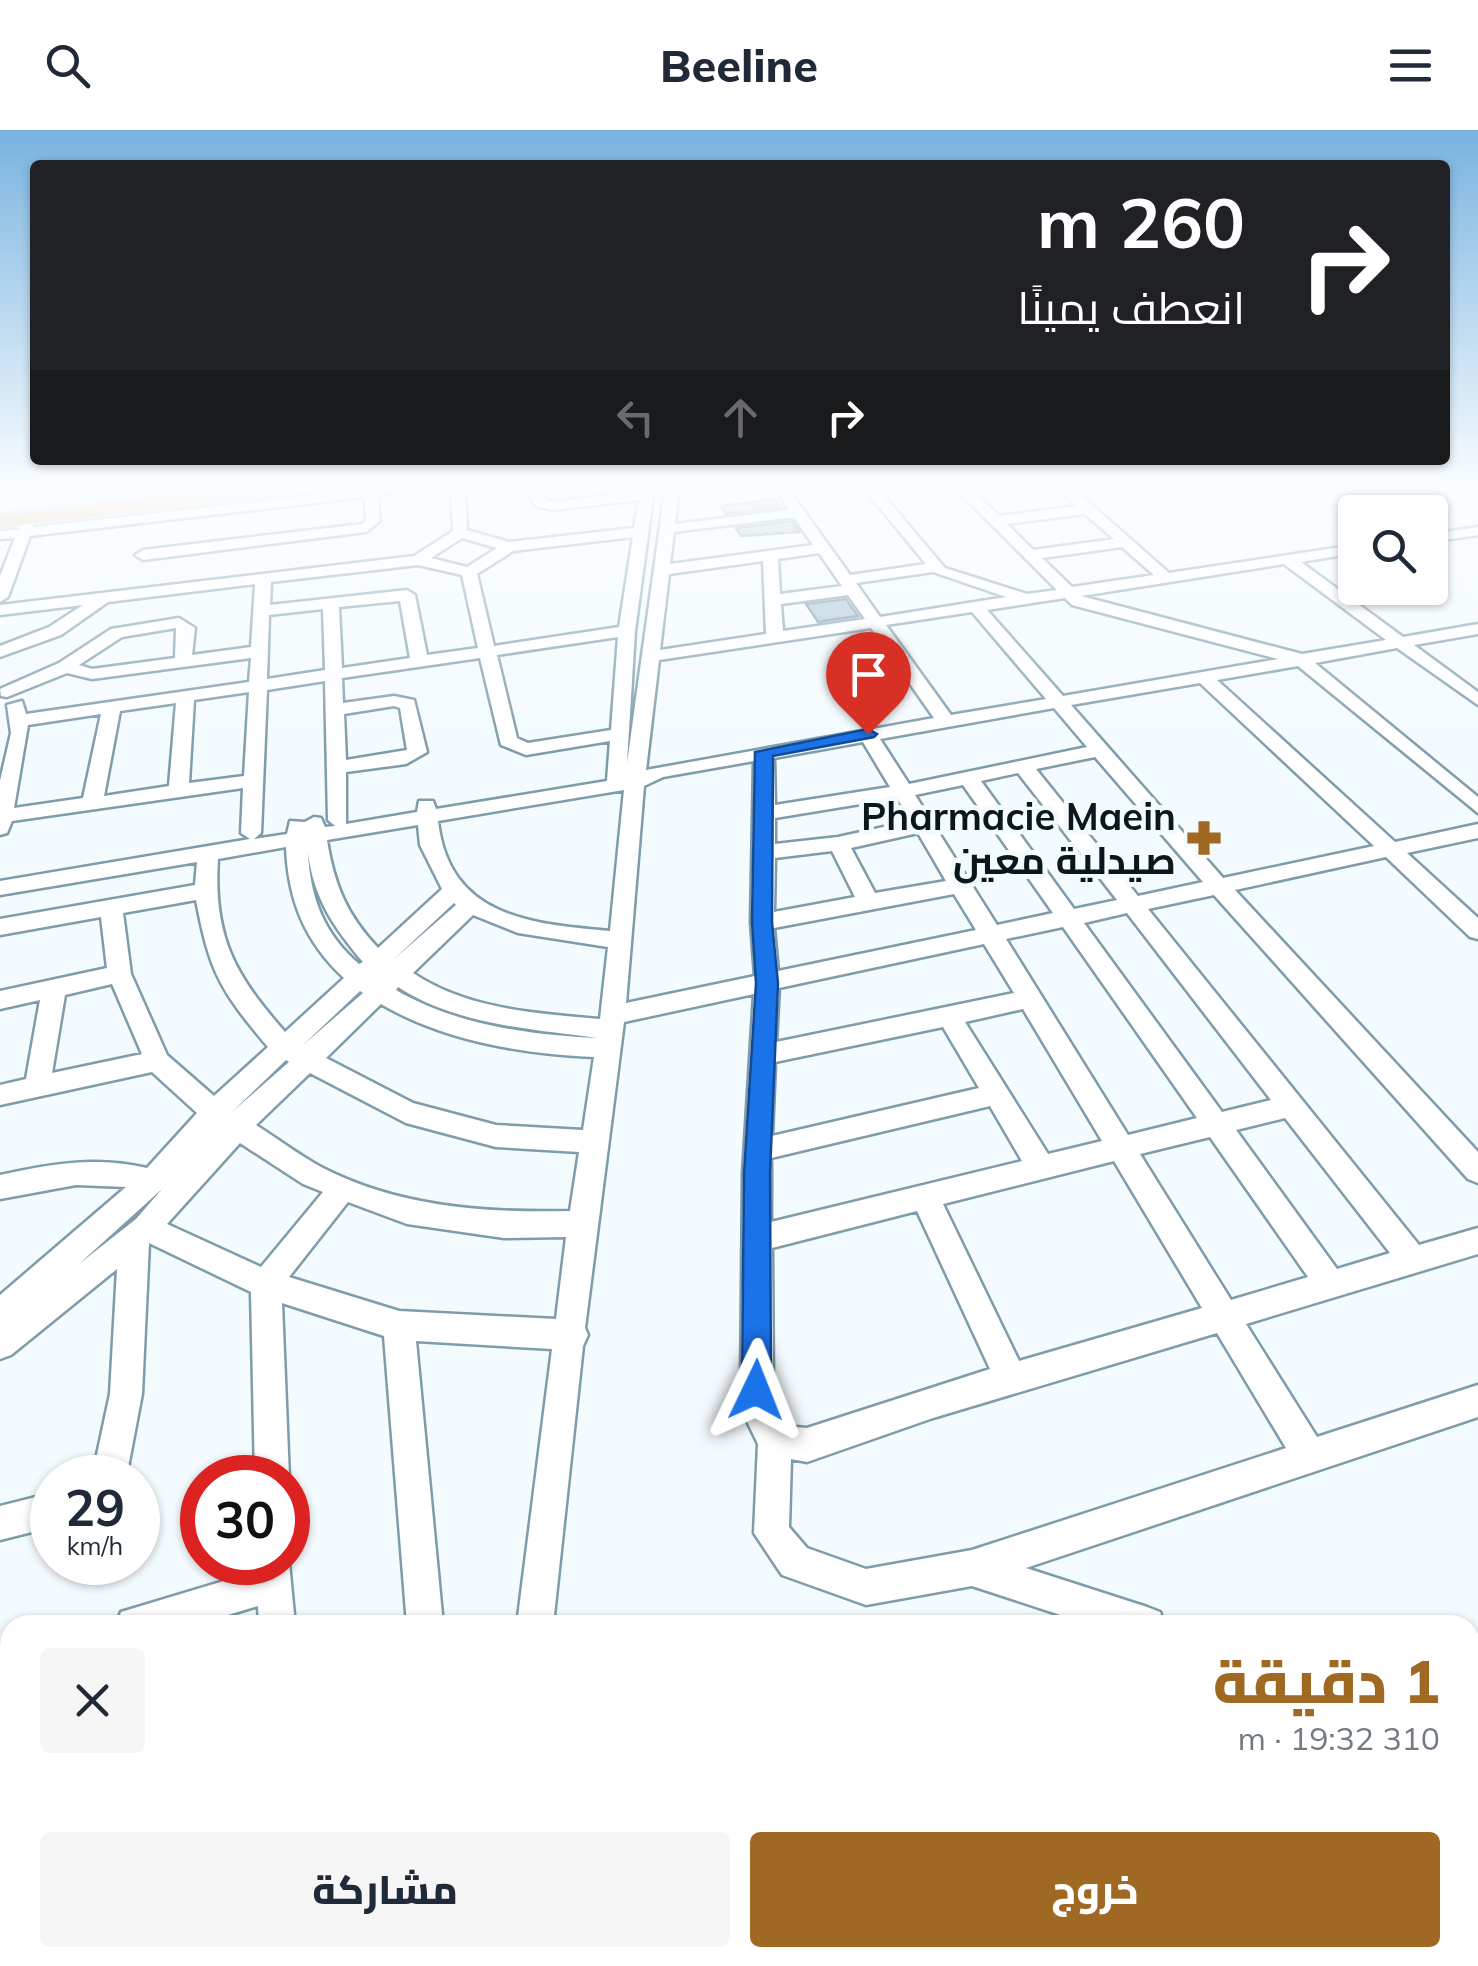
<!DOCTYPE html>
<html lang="ar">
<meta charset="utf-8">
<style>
:root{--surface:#fff;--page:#f6f6f7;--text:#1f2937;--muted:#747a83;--accent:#9f6923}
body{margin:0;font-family:Mulish,Cairo,sans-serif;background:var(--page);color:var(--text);direction:rtl;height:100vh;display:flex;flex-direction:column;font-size:38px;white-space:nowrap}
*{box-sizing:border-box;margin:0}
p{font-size:32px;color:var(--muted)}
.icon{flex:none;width:55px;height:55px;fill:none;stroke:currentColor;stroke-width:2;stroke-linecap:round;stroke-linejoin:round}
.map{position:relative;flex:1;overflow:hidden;direction:ltr}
.side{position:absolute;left:0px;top:1485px;width:1480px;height:352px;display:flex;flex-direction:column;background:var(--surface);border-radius:30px 30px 0 0;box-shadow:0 2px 8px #0004;direction:rtl}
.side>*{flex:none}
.banner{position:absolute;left:30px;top:30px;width:1420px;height:305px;border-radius:10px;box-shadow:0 2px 8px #0004;direction:rtl;background:#202124;color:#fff;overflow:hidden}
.tools{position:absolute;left:1338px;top:365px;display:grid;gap:20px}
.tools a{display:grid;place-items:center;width:110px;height:110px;border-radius:10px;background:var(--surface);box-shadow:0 2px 8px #0004;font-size:50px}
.speed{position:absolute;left:30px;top:1325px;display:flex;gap:20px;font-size:50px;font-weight:700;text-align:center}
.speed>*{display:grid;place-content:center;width:130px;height:130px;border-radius:50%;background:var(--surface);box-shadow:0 2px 8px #0004;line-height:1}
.speed small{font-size:25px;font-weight:400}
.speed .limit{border:15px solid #d22;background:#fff;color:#111}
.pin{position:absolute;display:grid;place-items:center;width:85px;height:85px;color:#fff;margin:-102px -42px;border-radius:50% 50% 50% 0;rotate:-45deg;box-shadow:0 0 10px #0007}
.pin .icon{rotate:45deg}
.me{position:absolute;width:110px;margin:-55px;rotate:2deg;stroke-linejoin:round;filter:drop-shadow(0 0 8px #0008)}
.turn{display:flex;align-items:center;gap:35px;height:210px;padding:0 40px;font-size:45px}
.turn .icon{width:130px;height:130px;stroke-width:2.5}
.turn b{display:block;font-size:70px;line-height:85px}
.lanes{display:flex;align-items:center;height:95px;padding:0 40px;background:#0003;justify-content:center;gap:50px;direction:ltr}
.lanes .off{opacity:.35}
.round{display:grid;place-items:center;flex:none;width:105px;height:105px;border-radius:10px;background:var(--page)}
.headline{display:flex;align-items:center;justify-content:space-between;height:170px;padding:0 40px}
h1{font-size:60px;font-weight:800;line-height:75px;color:var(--accent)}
.primary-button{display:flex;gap:20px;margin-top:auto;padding:20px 40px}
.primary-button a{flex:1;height:115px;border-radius:10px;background:var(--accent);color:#fff;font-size:40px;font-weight:800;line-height:115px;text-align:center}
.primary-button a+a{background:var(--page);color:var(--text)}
header{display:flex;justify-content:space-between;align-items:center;height:130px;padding:0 40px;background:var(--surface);font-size:45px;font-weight:800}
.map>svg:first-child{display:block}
</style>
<header><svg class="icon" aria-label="menu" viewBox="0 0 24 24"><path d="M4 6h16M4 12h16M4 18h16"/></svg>Beeline<svg class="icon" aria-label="search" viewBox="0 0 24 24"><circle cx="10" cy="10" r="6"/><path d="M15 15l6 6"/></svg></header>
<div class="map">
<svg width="1478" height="1836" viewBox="0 0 1478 1836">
<rect width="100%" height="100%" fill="#f4fbfe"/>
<path fill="#a2c0d0" stroke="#718e9d" stroke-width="2.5" d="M774,369l7,8 -55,7 -5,-8z
M792,391l8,11 -59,4 -5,-8z
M846,469l12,17 -40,6 -12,-18z"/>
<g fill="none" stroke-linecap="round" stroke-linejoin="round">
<defs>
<path id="minor" d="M358,360h42l-22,6 2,25 -14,11 -223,28 -8,-5 8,-5 219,-26 4,-4 -1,-23 -335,39 -22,61 -8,5v-26l15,-38 -15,1v-8l18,-2 5,-10h10v8z
M451,360h14l2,40 42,12 125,-14 5,-28 -85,10 -19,-4 -7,-16h14l4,10 8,2 100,-12 -19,141 -8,132 38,-273h14l-4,34 114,-14 -14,-20h14l61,85 76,-11 -61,-74h14l66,78 82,26 30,-4 -100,-100h15l27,26 78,-10 -17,-16h15l94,83 186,-28v8l-54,9 102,75 75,-13v10l-64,11 64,47v13l-81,-57 -82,15 163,134v16l-180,-147 -81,14 178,162 83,-18v14l-71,15 71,65v21l-8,-2 -84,-80 -151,33 243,262v31l-10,-4 -254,-284 -66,14 271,336 59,-17v26l-232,70 71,113 161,-52v32l-452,151 121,39 13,5 5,13h-74l-119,-39 -106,19 -84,-30 -28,-42 4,-89 -15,-31 -2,-23 2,-217 11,-179 -130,28 -39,306 3,7 -5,11 -30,279h-36l35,-276 -136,-8 27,284h-36l-23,-289 -102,-33 7,175 -1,3v-3h-33l-4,-186 -102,-49 -7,151 -16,84h-34l18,-84 7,-125 -106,86 -11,4v-64l126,-108 -50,-2 -76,14v-24c50,-11 96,-19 147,-7l50,-55 -45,-41 -152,33v-20l26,-6 14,-79 -40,9v-18l107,-23 -6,-51 -101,18v-16l195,-34 2,-23 -197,33v-14l250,-42 -9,-6 2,-45 -231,33 -5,12 -7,2v-54l11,-48 -4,-28 15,-4 4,13 223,-32 2,-24 -159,21 -25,-6 -60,24 -6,-1 -1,-7 59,-26 52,-34 68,-11 16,10 -3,27 59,-8 4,-63 -147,18 -47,33 -61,22v-11l49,-19 34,-22 -83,10v-10l414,-49 39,-25zM1085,384l29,25 -81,11 -26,-26zM794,387l19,28 -143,19 4,-32zM633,407l-14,90 -125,19 -17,-72 36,-23zM462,408l35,10 -30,19 -36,-9zM1122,417l32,28 -82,12 -30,-29zM819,423l23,33 -62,8 -2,-35zM763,431l3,73 -106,16 9,-76zM1284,434l102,76 -84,14 -221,-58zM418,435l44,10 16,73 -51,7 -12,-60 -8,-5 -137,15 1,-23zM933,442l73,25 -126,20 -24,-34zM848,465l17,24 -82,12 -2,-27zM1065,468l7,7 206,54 -215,37 -76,-86zM400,471l10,57 -68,10 -3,-61zM323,479l2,61 -58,9 2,-64zM972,482l74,87 -95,16 -65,-90zM176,498l-1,30 -83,11 -13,-4 43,-28zM871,498l63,90 -288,52 13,-110zM618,507l-7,93 -83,13 -11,-5 -20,-83zM480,528l21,87 25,10 84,-14 -3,40 -171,28 -3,-8h-14l-2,11 -71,12v-52l60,-8 21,-12 -13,-52 -20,-4 -51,7 -1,-25zM325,551l3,139 7,6 -10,1 -4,-9 -7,-1 -9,5 -15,-1 -3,13 -33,5 7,-6 6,-143zM1200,553l174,163 -151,32 -152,-173zM249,562l-5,84 -55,7 5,-83zM176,573l-7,83 -65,10 16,-85zM394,576l6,2 7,42 -61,10 -2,-46zM1054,578l33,39 -178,37 -29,-45zM101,584l-18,84 -69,10 14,-83zM863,612l27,45 -115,18 -1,-47zM1095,627l108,125 -65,14 -102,-127zM754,631l-3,161 4,54 -129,27 18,-217 19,-9zM1018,643l99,127 -43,9 -93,-128zM963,655l90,128 -56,12 -82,-130zM624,660l-14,141c-80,-7 -161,-14 -172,-110zM897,668l14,23 -73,16 -63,7v-26zM418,695l2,20 22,44 -64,59c-31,-33 -44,-63 -51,-108zM918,703l28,48 -71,12 -24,-45zM286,717c2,53 19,95 58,131l-59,54c-50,-57 -72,-95 -67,-173zM832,721l23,46 -81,15 1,-54zM308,722c5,45 26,76 55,110l-4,2c-35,-30 -49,-66 -51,-112zM954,764l22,36 -198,41 -4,-43zM196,770c14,73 24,90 72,147l-54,49 -47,-41 -36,-81 -8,-61zM454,773l2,2 -63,55zM1127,783l144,187 -49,12 -138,-189zM473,785l45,18 90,14 -8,72c-62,-5 -134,-10 -187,-46zM1063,797l134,191 -69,17 -122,-196zM984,814l30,49 -238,49 3,-54zM112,854l30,70 -90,19 13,-78zM398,857c58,38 134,42 199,51 -68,-3 -141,-13 -201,-48zM360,861l3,2 -61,53zM381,874c63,37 142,50 213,53l-11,73 -87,-5 -83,-22 -87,-45zM1023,879l79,132 -54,13 -83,-132zM943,897l36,61 -207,48 3,-74zM286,930l3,2 -56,49zM310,943l96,50 90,24 83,5 -9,59c-85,2 -172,-4 -249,-44 -22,-12 -43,-28 -65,-42zM990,976l32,55 -251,61v-64zM1285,988l105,135 -53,16 -101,-139zM216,997l-80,92 -57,45 83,-75zM1210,1007l98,140 -77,23 -91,-146zM240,1013l63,41 20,8 -62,75 -94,-43zM1114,1031l88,147 -183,53 -76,-157zM348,1072l59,22 97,14 62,-1 -10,82 -157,-8 -110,-34zM917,1081l73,158 -183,59 -22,-2 -10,-17 -2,-19 -1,-142zM1217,1203l69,115 -314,102 -106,19 -59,-21 -18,-21 2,-68 16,3 126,-44z
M1478,397v8l-48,7v-8z
M52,1363v34l-52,13v-34z
M288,1422l7,73h-36l-1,-19 -63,19h-79l5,-13 136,-41 -1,-9h32z
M10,1513v38l-10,3v-38z
M1470,1582l8,3v38l-8,-3z
M10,1685v40l-10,4v-42z
M10,1743v42l-10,4v-42z
M63,1828h44v8h-44z
M460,1828h44l-1,8h-44z"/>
<path id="major" d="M234,360h56l-9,5 -281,32v-12z"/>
</defs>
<use href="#minor" stroke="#7e9caa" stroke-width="5"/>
<use href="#major" stroke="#d3d5d6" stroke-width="6"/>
<use href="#minor" fill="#fff" fill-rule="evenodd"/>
<use href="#major" fill="#e9bf8b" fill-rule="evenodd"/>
</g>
<linearGradient id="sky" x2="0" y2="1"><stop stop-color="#78b3df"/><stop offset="0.58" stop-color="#fafdff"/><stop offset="1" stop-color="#fafdff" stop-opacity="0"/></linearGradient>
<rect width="1478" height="617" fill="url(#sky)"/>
<path fill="#1a73e8" stroke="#114b97" stroke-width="2.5" d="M868,599l9,5 -3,3 -101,19 -1,166 6,61 -8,190 1,217 -4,10 -11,5 -10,-5 -4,-10 2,-217 12,-190 -4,-61 3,-170z"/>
<defs>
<symbol id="pharmacy-bare" viewBox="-9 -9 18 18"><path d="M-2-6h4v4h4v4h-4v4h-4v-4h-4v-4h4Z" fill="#9f6923" stroke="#f4fbfe" stroke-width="2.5" paint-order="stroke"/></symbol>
</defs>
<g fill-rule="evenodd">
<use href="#pharmacy-bare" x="1179" y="683" width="50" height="50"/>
</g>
<g text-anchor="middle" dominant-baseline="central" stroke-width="10" stroke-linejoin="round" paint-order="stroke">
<g font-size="38" font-weight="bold" fill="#0c171d" stroke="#f4fbfe" text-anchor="end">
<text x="1176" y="686">Pharmacie Maein<tspan x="1176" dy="44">صيدلية معين</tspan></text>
</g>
</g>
</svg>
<div class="tools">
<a><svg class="icon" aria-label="search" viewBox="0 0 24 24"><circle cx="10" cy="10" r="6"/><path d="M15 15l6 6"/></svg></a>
</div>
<div class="speed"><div>29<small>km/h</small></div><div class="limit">30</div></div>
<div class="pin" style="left:868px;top:604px;background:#d93025"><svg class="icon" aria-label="arrive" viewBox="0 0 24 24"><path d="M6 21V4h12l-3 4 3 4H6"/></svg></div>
<svg class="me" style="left:756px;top:1260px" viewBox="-20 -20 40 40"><path d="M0-17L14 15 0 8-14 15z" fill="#1a73e8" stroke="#fff" stroke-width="4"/></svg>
<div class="banner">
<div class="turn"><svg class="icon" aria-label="right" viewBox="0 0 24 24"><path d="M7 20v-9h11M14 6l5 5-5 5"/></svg><div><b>260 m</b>انعطف يمينًا</div></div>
<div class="lanes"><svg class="icon off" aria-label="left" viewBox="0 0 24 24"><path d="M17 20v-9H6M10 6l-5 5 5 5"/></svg><svg class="icon off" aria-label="ahead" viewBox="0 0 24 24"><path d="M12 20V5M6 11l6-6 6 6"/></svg><svg class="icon" aria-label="right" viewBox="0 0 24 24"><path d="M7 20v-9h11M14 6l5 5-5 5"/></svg></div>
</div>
<section class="side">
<div class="headline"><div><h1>1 دقيقة</h1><p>310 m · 19:32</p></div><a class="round"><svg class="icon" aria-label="close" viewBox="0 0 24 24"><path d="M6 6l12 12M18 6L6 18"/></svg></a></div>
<div class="primary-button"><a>خروج</a><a>مشاركة</a></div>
</section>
</div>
